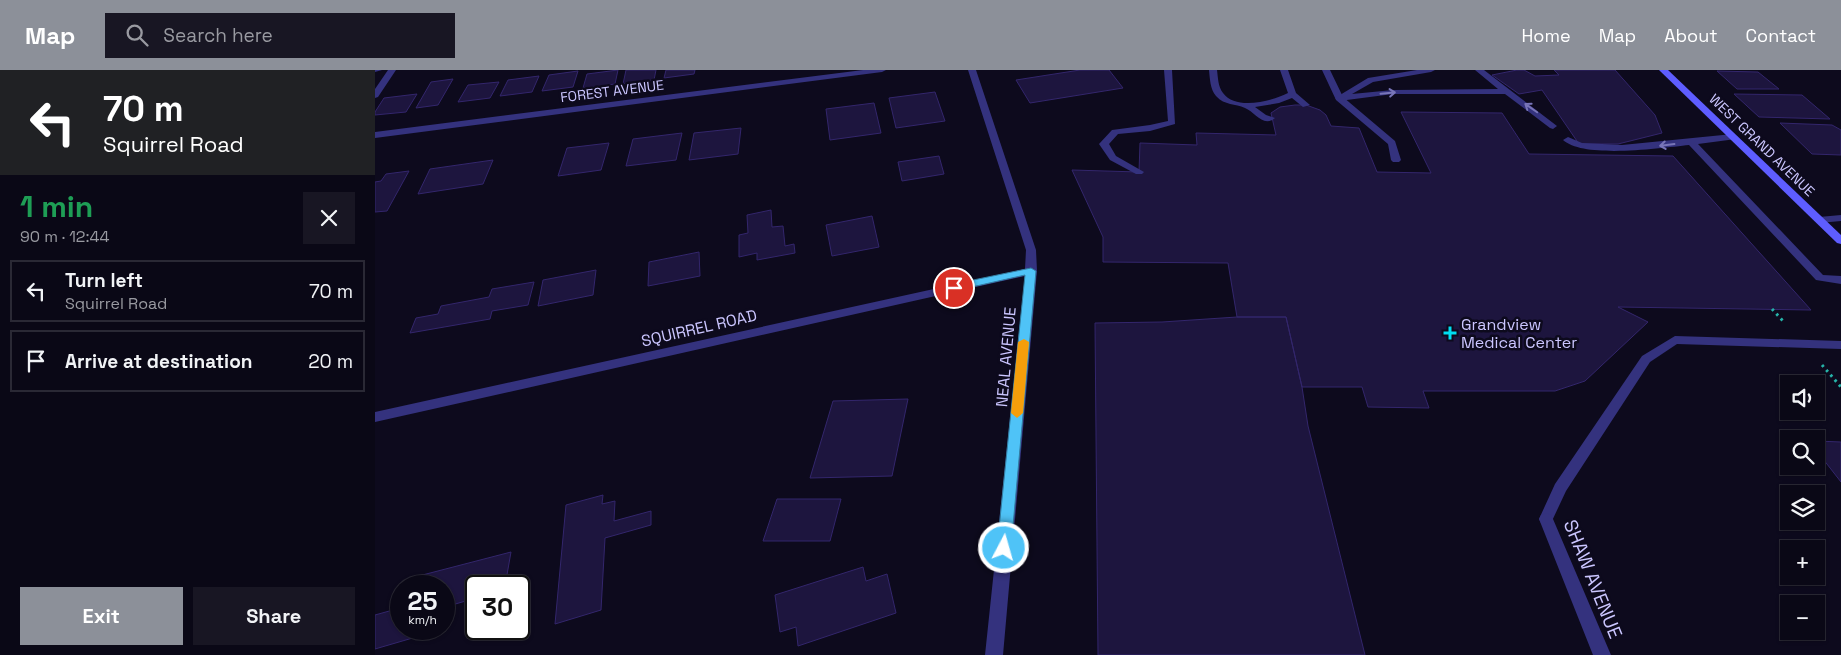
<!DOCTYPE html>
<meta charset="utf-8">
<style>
:root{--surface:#0a0816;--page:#181623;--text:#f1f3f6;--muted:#999aa1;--line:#2a2935;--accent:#8c9099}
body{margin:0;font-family:"Space Grotesk",sans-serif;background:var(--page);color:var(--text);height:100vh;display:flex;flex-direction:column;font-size:19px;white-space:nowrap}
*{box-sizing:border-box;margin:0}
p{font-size:16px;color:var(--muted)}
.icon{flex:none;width:28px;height:28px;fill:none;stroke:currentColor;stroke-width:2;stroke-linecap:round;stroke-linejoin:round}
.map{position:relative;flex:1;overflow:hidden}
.sheet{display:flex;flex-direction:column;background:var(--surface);width:375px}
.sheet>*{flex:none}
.guide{background:#202124;color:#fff;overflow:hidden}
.fabs{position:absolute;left:1405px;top:305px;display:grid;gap:10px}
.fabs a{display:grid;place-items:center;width:45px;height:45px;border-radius:0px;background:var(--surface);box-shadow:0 1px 4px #0004,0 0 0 1px var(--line);font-size:25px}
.speed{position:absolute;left:15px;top:505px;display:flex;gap:10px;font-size:25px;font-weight:700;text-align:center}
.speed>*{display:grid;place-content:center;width:65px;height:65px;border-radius:50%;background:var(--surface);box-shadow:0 1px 4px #0004,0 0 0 1px var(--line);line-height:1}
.speed small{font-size:12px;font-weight:400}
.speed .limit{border:2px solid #111;border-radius:8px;background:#fff;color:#111}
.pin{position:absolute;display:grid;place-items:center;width:42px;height:42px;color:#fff;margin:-21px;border:2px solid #fff;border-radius:50%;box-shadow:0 1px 5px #0007}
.me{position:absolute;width:55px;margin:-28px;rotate:6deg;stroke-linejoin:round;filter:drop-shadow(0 0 4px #0008)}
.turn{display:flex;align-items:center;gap:18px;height:105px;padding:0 20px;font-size:22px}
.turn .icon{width:65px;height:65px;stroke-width:2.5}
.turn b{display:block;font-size:35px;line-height:42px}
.round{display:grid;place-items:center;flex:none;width:52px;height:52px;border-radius:0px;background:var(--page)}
.summary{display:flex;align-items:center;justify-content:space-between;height:85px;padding:0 20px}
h1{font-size:30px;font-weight:700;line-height:38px;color:#1e9e55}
.button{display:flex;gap:10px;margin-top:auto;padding:10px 20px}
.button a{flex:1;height:58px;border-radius:0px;background:var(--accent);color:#fff;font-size:20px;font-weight:700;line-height:58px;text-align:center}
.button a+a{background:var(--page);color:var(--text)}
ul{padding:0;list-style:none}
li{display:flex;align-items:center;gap:15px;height:62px;margin:0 10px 8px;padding:0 10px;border:2px solid var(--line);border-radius:0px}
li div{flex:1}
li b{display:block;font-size:19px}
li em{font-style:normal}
header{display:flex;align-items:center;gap:30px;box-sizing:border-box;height:70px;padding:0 25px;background:var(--accent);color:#fff}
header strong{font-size:24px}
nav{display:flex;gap:28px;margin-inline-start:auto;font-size:18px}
.search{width:350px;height:45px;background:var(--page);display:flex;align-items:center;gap:12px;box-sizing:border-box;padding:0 18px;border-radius:0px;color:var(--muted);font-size:19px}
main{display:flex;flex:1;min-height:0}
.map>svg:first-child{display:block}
</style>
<header>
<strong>Map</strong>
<div class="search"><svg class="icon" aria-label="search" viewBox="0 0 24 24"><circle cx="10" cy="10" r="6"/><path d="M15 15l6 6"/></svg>Search here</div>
<nav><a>Home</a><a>Map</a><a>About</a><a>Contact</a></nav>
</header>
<main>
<section class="sheet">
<div class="guide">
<div class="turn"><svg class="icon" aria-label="left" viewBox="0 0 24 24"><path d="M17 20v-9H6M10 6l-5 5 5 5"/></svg><div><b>70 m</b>Squirrel Road</div></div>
</div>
<div class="summary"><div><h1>1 min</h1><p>90 m · 12:44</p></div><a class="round"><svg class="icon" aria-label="close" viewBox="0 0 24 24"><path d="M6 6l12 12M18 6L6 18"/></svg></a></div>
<ul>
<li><svg class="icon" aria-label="left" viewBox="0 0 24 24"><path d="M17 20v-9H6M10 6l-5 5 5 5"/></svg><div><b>Turn left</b><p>Squirrel Road</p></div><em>70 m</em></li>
<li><svg class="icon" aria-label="arrive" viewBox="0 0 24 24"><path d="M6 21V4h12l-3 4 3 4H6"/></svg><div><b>Arrive at destination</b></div><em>20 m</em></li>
</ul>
<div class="button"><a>Exit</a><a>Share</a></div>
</section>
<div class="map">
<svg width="1466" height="585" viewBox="0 0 1466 585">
<rect width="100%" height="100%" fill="#0d0a1d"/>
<path fill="#1d153e" stroke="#33266c" d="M243,0l-3,14 -32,4 4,-14z
M251,0h30l-2,10 -31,4z
M291,0h29l-1,4 -30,4z
M705,0h29l14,18 -93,15 -14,-23z
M1142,0h7l11,6 24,-1 -5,-5h61l40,45 7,18 -44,11h-39l-37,-54 -23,4 -27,-19z
M203,1l-5,16 -31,4 7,-16z
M1342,1l41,1 21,17h-42z
M164,6l-7,16 -32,4 8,-16z
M78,9l-15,26 -22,3 15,-26z
M124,12l-9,16 -32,4 10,-17z
M560,22l10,29 -49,7 -7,-30z
M42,24l-11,18 -31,3v-3l9,-14z
M1359,24l68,1 28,24 -71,-2z
M499,33l7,30 -51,7 -4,-31z
M920,35h11l14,5 6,5 5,11 28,2 18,44 54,1 -30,-61 101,1 27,41 144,2 138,154 -193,-3 30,15 -63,59 -30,10h-132l6,17 -61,-1 -6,-20h-60l-16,-70h-49l-9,-54 -125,-1v-25l-31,-67 67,2 1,-29 57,2 -1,-12 80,2 -5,-22 9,-6z
M1405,53l52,2 9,5v25l-29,-1z
M366,58l-3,26 -49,6 5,-27z
M307,63l-6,27 -50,6 7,-27z
M234,73l-8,27 -43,6 9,-28z
M564,86l5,18 -42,7 -4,-19z
M118,90l-10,24 -65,10 12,-25z
M34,101l-22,40 -12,1v-30l6,-1 5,-7z
M396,140l1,17 11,-1 2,20 9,-2 1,9 -38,7v-7l-18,4v-22l9,-2 -1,-18z
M497,146l7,31 -47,9 -6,-31z
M324,182l1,24 -52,10 1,-24z
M221,200l-3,25 -55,11 5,-26z
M159,212l-6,23 -36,6 -2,8 -80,14 6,-15 22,-4 3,-8 48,-9 3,-8z
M862,247h49l16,70 6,39 57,229h-267l-3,-332 67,-1z
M533,329l-16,77 -82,2 23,-77z
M1441,371l25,1v40l-25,-32z
M228,425l-1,9 13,-3 -1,20 37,-10v14l-46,13 -4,72 -46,14 11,-119z
M402,429h64l-11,42h-67z
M136,482l-6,34h-29v12l-31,9 -1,6v-27h-38l1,-7z
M488,497l3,14 21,-7 9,39 -98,33 -2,-19 -16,5 -5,-37z
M26,533v26l39,1 -65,19v-34l25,-7z"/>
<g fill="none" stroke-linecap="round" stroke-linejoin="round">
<path stroke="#26b3a8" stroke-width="3" stroke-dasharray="2.5 4" stroke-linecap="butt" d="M1397,239l11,12
M1447,295l19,22"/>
<path fill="#34327e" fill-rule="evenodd" d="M0,0h7l-7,2z
M13,0h8l-18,27 -3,1v-9z
M789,0h8l3,54 -25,7 -32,3 -9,10 7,12 28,16 -2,2h-6l-26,-14 -11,-16 13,-14 38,-5 18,-4z
M834,0h8c1,7 1,17 6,23 13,18 49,8 65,0l-8,-23h8l8,23 14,12 -7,2 -11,-9 -13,5 -24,4 11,8 9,3c-12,10 -20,-6 -30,-10 -10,-5 -20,-2 -29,-12 -6,-7 -6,-17 -7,-26z
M1042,0h18l-4,2 -58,10 -21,12 41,-4 105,-1 -23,-19h9l73,56 -4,3 -3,-1 -45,-34h-112l-54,7 -4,-3 33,-20z
M1358,64l5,3 -2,2 -38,5 125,131 18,1v8l-25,-4 -127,-135c-28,3 -105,14 -126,-5l5,-3 14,6 40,2z
M1300,266l166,5v8l-164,-5 -27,18 -84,129 -15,32 -5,2 -5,-2 -2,-4 16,-35 87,-128z"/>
<path fill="#34327e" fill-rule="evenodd" d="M593,0h8l60,180 1,21 -34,384h-18l40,-379 -650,146v-10l650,-143 1,-19z
M947,0h8l13,27 52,44 6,19 -2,2h-6l-2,-2 -3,-16 -52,-44z
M1466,145v6l-22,2 -5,-3 5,-3z
M1171,443l5,2 2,4 58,136h-18l-54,-136 2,-4z"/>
<path fill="#34327e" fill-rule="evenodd" d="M488,0h23l-4,2 -507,66v-6z"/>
<path fill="#5e5dff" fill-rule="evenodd" d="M1284,0h9l173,165v9l-4,-1z"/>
</g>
<defs><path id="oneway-shaft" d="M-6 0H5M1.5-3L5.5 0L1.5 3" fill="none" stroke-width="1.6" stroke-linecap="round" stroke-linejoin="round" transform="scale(1.25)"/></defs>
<g stroke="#7875b8">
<use href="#oneway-shaft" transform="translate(1013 23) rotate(-5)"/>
<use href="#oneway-shaft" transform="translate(1156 38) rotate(-145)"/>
<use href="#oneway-shaft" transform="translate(1292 75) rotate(173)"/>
</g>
<path fill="#4fc3f7" stroke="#337fa1" d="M656,198l5,3 -25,277 -2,4 -5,2 -5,-2 -2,-4 28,-273 -71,16 -5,-3 5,-4z"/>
<path fill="#f59e0b" d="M649,269l5,3 -6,71 -6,5 -6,-5 7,-71z"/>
<path fill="#00ddf1" stroke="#0d0a1d" stroke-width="2" d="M1072.5 255.5h5v5h5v5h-5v5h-5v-5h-5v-5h5z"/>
<g text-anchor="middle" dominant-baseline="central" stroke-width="5" stroke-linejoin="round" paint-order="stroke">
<g font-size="14" fill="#cbc6ff" stroke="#0d0a1d">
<text transform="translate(237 21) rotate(-7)">FOREST AVENUE</text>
<text transform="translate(1387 75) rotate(44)">WEST GRAND AVENUE</text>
</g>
<g font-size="16" fill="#cbc6ff" stroke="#0d0a1d" text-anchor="start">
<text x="1086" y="254">Grandview<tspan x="1086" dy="18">Medical Center</tspan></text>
</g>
<g font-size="16" fill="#cbc6ff" stroke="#0d0a1d">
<text transform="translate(324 258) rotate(-13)">SQUIRREL ROAD</text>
<text transform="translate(631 287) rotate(-85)">NEAL AVENUE</text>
</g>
<g font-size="19" fill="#cbc6ff" stroke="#0d0a1d">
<text transform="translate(1218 509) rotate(68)">SHAW AVENUE</text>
</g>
</g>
</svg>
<div class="fabs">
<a><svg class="icon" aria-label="sound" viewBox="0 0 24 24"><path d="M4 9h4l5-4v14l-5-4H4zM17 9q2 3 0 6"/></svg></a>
<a><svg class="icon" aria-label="search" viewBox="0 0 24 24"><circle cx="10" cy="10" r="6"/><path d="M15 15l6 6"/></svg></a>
<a><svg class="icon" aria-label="layers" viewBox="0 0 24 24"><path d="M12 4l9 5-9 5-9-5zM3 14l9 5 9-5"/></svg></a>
<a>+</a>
<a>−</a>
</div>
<div class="speed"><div>25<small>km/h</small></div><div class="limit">30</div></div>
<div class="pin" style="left:579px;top:218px;background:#d93025"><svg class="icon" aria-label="arrive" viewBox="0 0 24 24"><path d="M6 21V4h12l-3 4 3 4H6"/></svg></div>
<svg class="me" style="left:629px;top:478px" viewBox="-20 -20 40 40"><circle r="17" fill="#4fc3f7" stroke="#fff" stroke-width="3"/><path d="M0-11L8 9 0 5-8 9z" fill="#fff"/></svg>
</div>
</main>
